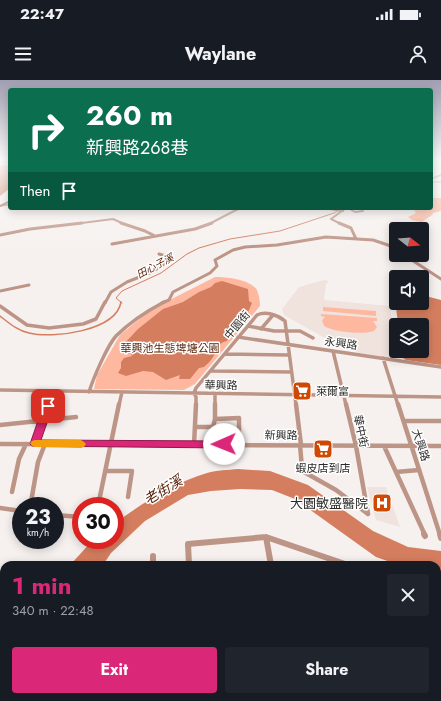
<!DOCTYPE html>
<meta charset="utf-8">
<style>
:root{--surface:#171b24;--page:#20242c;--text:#f1f3f6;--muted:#9ea1a6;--accent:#db2777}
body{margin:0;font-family:Jost,"Noto Sans TC",sans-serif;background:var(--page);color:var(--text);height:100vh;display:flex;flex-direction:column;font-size:15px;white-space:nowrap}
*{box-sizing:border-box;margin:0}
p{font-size:13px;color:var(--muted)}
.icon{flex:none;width:22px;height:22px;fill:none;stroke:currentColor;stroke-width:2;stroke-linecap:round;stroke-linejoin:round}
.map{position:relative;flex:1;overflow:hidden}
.side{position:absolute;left:0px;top:481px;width:441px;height:140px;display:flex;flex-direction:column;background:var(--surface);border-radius:12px 12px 0 0;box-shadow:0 2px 10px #0003}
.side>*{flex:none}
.top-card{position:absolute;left:8px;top:8px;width:425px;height:122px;border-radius:4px;box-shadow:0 2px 10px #0003;background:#0b6e4f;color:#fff;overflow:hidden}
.needle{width:26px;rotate:107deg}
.fabs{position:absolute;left:389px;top:142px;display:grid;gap:8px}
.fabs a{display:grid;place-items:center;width:40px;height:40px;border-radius:4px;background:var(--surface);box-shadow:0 2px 10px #0003;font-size:20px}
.speed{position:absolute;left:12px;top:417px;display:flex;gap:8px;font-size:20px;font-weight:700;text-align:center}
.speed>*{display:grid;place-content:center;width:52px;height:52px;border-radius:50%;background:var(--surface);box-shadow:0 2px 10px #0003;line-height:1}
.speed small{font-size:10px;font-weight:400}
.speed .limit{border:6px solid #d22;background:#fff;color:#111}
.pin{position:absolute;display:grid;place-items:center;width:34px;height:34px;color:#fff;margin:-17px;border-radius:8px;box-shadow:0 2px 6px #0006}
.me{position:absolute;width:44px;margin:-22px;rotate:269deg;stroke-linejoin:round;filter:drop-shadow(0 0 3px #0008)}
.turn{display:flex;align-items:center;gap:14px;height:84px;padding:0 12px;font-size:18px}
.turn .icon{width:52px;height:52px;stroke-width:2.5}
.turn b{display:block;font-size:28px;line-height:34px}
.then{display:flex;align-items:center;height:38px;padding:0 12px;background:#0003;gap:8px;font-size:15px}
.round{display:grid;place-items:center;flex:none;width:42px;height:42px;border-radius:4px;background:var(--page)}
.overview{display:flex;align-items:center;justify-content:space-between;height:68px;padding:0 12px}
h1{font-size:24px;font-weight:700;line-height:30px;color:var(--accent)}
.button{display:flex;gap:8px;margin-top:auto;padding:8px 12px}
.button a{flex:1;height:46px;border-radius:4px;background:var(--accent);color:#fff;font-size:16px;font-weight:700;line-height:46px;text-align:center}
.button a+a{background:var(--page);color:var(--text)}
.status{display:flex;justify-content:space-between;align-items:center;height:28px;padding:0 20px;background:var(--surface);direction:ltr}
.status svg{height:11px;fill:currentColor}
header{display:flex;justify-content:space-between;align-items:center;height:52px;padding:0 12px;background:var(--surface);font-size:18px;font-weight:700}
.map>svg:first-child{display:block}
</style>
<div class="status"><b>22:47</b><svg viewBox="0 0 49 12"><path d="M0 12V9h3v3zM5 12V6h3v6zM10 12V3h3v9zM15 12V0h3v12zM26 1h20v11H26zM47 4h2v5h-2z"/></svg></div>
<header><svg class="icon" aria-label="menu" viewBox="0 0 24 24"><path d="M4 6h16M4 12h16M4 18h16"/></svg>Waylane<svg class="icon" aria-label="person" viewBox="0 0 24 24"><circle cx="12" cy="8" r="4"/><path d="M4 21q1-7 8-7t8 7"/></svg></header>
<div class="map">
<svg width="441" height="621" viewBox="0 0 441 621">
<rect width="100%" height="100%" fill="#f6f1ef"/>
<path fill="#f0e3de" d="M324,200l5,1 -3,3 -2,16 66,6 8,53 -39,-6 -22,-8 -53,-30 -2,-6 17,-22z
M367,407h19l14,40 -24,-7z"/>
<path fill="#feb8a0" d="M431,118h10v13l-8,2 -1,2 -13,9h-1l3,-2 -9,-2 -4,-3 8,-4 -3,-5h18z
M215,197c11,0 35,2 42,13 2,5 3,11 3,16l-65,78 -11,6 -90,-1 3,-14 23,-40 30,-25z
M323,227l53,4v5l-53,-5z
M321,234l56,4v3h-4l4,6 -3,4c-11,4 -41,1 -50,-5l-2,-6 3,-3 -4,-1z"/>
<path fill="#d57e5f" d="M0,85h10v23l-10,8z
M222,201l26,8 1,12 3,2 -6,14 -12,10v4l-7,10c-9,1 -10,10 -14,16 -2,4 -6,7 -9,10l-5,1 -9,11h-11l1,-4 -14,5 -13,-8 -10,-1 -17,5 -8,-3 3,-5v-6l3,-4 8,-2 -1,-2 -5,-1v-4l3,-1 -1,-2h-6l16,-17 25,-20 20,-7 16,-10 12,-5 4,-4z
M394,208h2v15h26v-8l19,5v65l-35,-5 -5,-3 -1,-6h22v-26h-24z
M238,389l32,2 38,14 65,46 35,16 33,4v25l-4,-1v-10h-38l-23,-8 -81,-58 -23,-9 -32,-1 -29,2 -23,4 -43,26 -34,32 -8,12h-33l23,-25h22v-17c28,-20 58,-40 92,-50 10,-3 21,-3 31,-4z"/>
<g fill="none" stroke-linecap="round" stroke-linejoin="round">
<path stroke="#d57e5f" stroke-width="1" d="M431,102h10
M122,223l-6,-5 6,-7 39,-18 26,-19 12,-6 31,-9 50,-8 54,-18 8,-5"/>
<path stroke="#d57e5f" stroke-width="1.5" d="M0,236c9,7 18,15 29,17 24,6 87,-2 92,-31"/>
<path fill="#d57e5f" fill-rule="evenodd" d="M0,81h10v1h-9z"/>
<path stroke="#bd9587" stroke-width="2" d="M0,82l10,1
M431,82h10
M431,99l10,-4
M0,126l10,-2
M322,128l21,3
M348,128l7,4 8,-1
M74,144l39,-5 11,5
M209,144l31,-16
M341,144l-10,-5 15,-11"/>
<path stroke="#bd9587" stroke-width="3" d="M121,143l24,8 10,5
M339,143l12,5 5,11
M0,155l30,-6 52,-6
M112,164l83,-15 17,-6
M404,175l37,24
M0,211l29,-6
M105,223l6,-11 16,-10 25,-10 21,-14 -14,-4
M162,223l7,-3 4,-8 37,-19 7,-7 -2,-6 18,-10 12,-3 32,-2 49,-8 47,3 15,5 8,5"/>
<path stroke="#bd9587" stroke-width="3.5" d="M0,226l27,19 22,3 34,-4 13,-5 9,-17
M248,246l26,5h26l13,7
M261,249l12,-14
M238,257l203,30
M333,271l13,54
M225,274l63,1
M383,278l15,47
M211,291l79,1
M0,310l441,7
M89,312c4,-13 18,-46 27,-56 13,-13 31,-25 48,-34
M215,314v11
M48,325l5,-13
M119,325l3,-13
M196,325v-8l-2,-4 2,-5 61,-73c9,-4 21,0 28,6l11,84"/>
<path stroke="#bd9587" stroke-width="4.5" d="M296,324l5,41
M346,324l10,42 12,68
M398,324l42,131
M215,339l24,-1v26
M404,341h37
M0,345l76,-8
M195,347h18l2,-8v-15
M0,364l441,2
M35,364l14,-40
M194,365l2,-41
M300,365l2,23 2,4 32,18 32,24
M384,366l41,89
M105,391h27l-4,26
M396,392l23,-2
M12,412l7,-33 7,-15
M28,426l3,-4 7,-40 7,-18
M98,426l21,-102
M0,428l21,3
M55,435l26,2"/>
<path stroke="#bd9587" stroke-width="6" d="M424,454l1,2
M440,454l1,4
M153,476v9
M189,485l-1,-21 78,-7
M271,485l-5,-28 82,28
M437,612h4
M240,617l4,4
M391,617v4
M199,621l4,-4
M268,621l4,-4"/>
<path fill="#a06753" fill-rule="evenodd" d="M10,120v2l-10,5v-2z
M0,537l4,2v10l-4,-2z
M441,548v8l-4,1v-8z
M87,617h12l-2,4h-12z"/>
</g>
<linearGradient id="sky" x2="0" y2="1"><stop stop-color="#a09eb1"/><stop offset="0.48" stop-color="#fbf9f8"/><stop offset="1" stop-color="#fbf9f8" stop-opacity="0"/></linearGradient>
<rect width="441" height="168" fill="url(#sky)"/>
<path fill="#db2777" stroke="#8e194d" d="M48,323l5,3 -12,34 183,1 4,1 1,2 -1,3 -4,1 -192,-2 -2,-2 13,-38z"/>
<path fill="#f59e0b" d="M35,360h46l3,2 2,2 -2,3 -3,1 -46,-1 -3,-1 -2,-3 2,-2z"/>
<defs>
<symbol id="supermarket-square" viewBox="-11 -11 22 22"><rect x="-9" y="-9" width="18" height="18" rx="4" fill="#ce4903" stroke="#fff"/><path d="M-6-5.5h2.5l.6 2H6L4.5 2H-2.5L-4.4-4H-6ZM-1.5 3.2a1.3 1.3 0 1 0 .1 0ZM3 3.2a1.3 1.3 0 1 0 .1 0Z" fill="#fff"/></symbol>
<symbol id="hospital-square" viewBox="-11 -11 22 22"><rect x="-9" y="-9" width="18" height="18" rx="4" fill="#ce4903" stroke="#fff"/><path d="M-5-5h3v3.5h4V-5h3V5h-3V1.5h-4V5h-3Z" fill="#fff"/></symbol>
</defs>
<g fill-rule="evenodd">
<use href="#supermarket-square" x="291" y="300" width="22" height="22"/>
<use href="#supermarket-square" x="312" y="358" width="22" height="22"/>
<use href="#hospital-square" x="371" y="412" width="22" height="22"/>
</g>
<g text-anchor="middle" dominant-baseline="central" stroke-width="3" stroke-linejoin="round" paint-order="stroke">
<g font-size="10" font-style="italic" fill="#572009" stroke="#fff">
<text transform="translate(155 186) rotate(-28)">田心子溪</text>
</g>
<g font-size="11" fill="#2c2b2a" stroke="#fff">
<text transform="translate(237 245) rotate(-50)">中園街</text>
<text transform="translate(341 263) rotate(8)">永興路</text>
<text transform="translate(221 305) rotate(1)">華興路</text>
<text transform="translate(361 351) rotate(78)">華中街</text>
<text transform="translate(281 355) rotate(1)">新興路</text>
<text transform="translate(421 365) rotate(72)">大興路</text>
</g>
<g font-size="11" fill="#541d06" stroke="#fff">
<text x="170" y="268">華興池生態埤塘公園</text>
</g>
<g font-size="11" fill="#2c2b2a" stroke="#fff" text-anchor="start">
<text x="316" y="311">萊爾富</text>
<text x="323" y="388" text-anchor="middle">蝦皮店到店</text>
</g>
<g font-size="13" fill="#2c2b2a" stroke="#fff" text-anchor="end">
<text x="368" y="423">大園敏盛醫院</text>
</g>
<g font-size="14" font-style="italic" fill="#572009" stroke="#fff">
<text transform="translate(163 410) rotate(-32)">老街溪</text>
</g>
</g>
</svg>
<div class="fabs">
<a><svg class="needle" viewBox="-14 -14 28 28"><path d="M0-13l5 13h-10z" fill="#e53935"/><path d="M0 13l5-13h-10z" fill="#9ea1a6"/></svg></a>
<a><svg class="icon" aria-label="sound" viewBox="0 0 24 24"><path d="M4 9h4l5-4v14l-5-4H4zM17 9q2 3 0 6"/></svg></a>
<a><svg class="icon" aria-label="layers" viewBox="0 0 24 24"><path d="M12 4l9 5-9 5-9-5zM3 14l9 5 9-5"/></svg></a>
</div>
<div class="speed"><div>23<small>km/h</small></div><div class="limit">30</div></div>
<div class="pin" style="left:48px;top:326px;background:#d93025"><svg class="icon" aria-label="arrive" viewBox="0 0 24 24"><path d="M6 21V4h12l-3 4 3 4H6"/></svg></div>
<svg class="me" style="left:224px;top:364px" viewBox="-20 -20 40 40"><circle r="19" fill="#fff"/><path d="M0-13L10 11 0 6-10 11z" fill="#db2777"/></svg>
<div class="top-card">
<div class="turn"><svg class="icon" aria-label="right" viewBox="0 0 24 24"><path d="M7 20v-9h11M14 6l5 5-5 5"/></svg><div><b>260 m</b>新興路268巷</div></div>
<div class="then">Then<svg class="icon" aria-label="arrive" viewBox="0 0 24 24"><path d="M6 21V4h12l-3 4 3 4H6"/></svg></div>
</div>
<section class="side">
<div class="overview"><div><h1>1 min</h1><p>340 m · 22:48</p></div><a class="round"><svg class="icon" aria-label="close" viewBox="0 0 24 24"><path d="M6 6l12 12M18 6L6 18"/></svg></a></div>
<div class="button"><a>Exit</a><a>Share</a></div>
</section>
</div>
